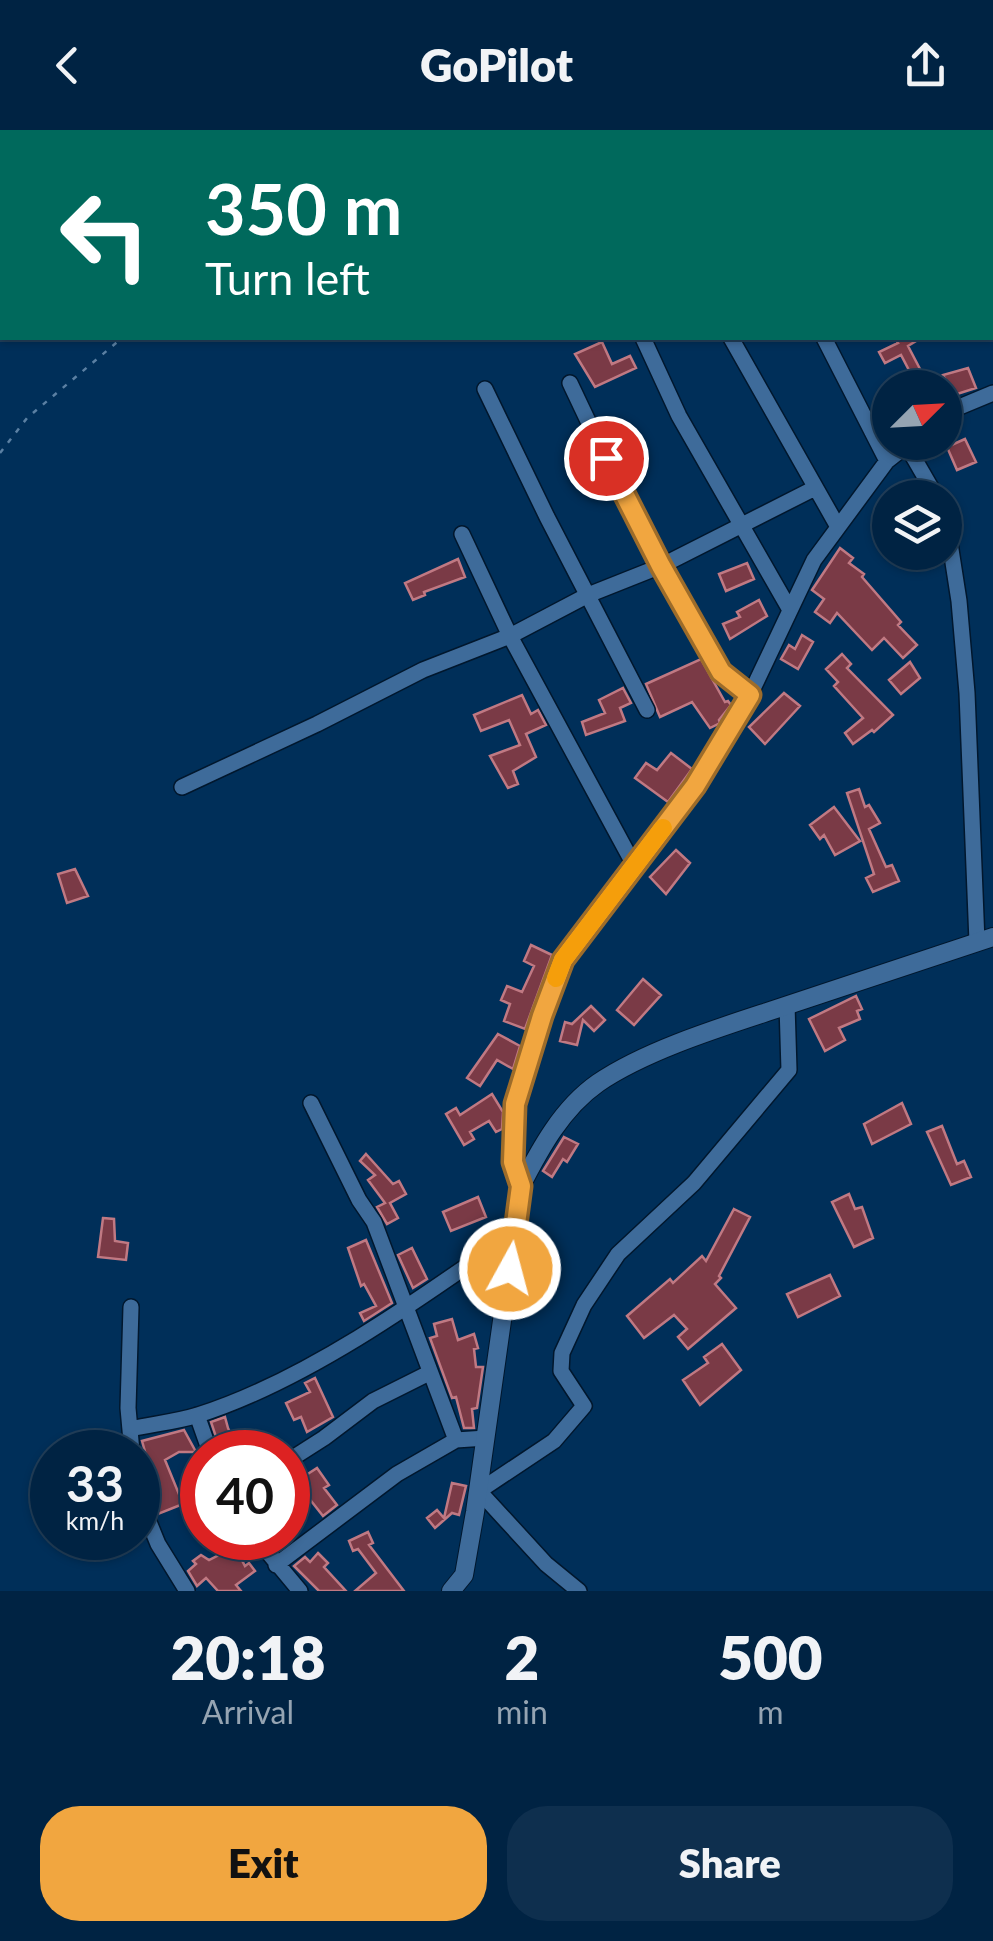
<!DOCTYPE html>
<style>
:root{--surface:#002343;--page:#0e2f4e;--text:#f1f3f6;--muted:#95a4b2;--line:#22405c;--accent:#f1a640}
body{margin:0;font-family:Lato,sans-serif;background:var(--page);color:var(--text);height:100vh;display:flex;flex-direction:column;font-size:38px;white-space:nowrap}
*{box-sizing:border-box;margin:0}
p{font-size:32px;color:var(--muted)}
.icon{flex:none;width:55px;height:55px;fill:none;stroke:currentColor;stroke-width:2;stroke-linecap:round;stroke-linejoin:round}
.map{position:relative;height:1461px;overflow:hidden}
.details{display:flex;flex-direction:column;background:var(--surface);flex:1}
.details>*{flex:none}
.banner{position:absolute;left:0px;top:0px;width:995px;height:210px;box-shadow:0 2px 8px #0004,0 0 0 2px var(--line);background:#00695c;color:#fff;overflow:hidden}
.needle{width:65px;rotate:66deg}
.buttons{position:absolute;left:872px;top:240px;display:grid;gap:20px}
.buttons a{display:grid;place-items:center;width:90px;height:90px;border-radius:50%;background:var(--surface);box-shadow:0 2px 8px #0004,0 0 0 2px var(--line);font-size:50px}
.speed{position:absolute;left:30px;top:1300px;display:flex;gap:20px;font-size:50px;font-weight:700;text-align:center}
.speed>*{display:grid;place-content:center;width:130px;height:130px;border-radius:50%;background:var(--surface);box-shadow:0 2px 8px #0004,0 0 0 2px var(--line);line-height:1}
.speed small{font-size:25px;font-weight:400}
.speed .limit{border:15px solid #d22;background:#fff;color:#111}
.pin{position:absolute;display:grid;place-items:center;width:85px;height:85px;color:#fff;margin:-42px;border:5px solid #fff;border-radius:50%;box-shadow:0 2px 10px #0007}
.me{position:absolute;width:110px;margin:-55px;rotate:7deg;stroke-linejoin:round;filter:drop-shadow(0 0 8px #0008)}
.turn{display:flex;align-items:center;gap:35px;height:210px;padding:0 40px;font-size:45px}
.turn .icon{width:130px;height:130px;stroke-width:2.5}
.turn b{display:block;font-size:70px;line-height:85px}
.eta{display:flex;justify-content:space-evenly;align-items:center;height:170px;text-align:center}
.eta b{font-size:60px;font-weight:800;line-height:70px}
.cta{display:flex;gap:20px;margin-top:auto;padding:20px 40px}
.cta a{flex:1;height:115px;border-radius:40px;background:var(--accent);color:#111;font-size:40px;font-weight:800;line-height:115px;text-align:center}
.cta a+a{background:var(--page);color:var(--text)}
header{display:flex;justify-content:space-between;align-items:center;height:130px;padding:0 40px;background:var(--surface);font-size:45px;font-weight:800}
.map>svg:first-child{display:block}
</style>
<header><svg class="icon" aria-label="back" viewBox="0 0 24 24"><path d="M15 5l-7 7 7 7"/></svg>GoPilot<svg class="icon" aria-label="share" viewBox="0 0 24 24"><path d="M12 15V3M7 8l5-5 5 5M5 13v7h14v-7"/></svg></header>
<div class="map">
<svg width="993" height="1461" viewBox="0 0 993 1461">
<rect width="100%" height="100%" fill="#002f59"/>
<path fill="#7a3a46" stroke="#c07983" stroke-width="2.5" d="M894,208h27l-13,8 12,23 -9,5 -10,-19 -16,8 -6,-11 19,-9z
M602,212l10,22 18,-8 6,12 -41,19 -20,-33z
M968,238l8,20 -22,7 -11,-20z
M965,309l11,23 -19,8 -10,-23z
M840,418l13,10 -4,5 15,11 -2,3 39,45 -3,3 19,20 -14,13 -19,-20 -12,12 -35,-37 -7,10 -15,-11 9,-13 -12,-9z
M458,429l7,18 -41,15 1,3 -12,5 -8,-17z
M747,433l7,16 -28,12 -7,-17z
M759,470l8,16 -37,23 -7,-15 17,-7 -3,-5z
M802,505l11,7 -15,27 -17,-10 8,-14 6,4z
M842,524l9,10 -4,4 46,47 -19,17 -2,-2 -19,14 -8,-11 18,-15 -29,-32 4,-4 -12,-13z
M701,529l24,43 3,-1 3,4 -12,15 1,3 -10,5 -18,-26 -32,15 -14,-33z
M910,532l10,16 -19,16 -12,-14z
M623,558l8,15 -11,5 5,13 -39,14 -4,-13 23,-9 -6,-13z
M784,563l16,13 -35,38 -16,-17z
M522,565l9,19 7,-4 8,15 -20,9 10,23 -23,14 5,13 -10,4 -18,-32 30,-11 -11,-25 -28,11 -7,-16z
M671,623l21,16 -24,33 -33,-24 11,-15 11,7z
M859,659l6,18 4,-2 11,18 -11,6 17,38 6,-2 7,16 -26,11 -7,-14 8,-4 -27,-81z
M834,677l26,34 -25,14 -11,-20 -4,4 -10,-14z
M676,720l14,13 -24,31 -16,-17z
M75,739l13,27 -21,7 -9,-29z
M531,815l21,10 -27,74 -21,-8 6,-17 -9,-4 6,-14 15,6 12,-26 -10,-5z
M643,849l18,16 -27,30 -17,-15z
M856,866l6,13 -5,2 3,8 -21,9 6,12 -20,11 -16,-32z
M591,876l14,14 -11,11 -11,-11 -6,25 -17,-4 5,-19 7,2z
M498,904l22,12 -7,23 -16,-9 -17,26 -13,-8z
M492,964l11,18 -1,17 -6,3 -7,-11 -19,11 4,7 -10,6 -18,-31 10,-6 4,7z
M902,973l9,21 -39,20 -8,-20z
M942,996l15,38 7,-3 7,16 -20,8 -24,-53z
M564,1007l14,7 -11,18 -4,-3 -11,18 -9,-6z
M366,1024l27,30 6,-3 7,13 -16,9 8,15 -11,6 -10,-17 8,-4 -17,-23 7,-5 -15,-14z
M849,1064l6,15 7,-2 11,31 -19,9 -22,-45z
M478,1067l8,20 -35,14 -8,-19z
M734,1079l16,8 -31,59 2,2 -6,6 21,24 -48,41 -10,-12 9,-8 -13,-14 -30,23 -17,-22 43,-37 3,4 29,-27 4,5z
M103,1088l11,1 1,22 13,2 -2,17 -28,-3z
M366,1110l26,63 -28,18 -4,-8 16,-7 -12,-22 -3,2 -13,-38z
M412,1118l15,31 -14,9 -15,-33z
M830,1145l10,21 -42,21 -11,-23z
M452,1189l6,21 16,-6 4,14 -4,1 2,18h7l-6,41 -5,1 2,19h-10l-8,-31 -4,1 -22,-60 7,-2 -3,-12z
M722,1214l19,26 -41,35 -17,-25 25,-17 -4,-6z
M315,1248l18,39 -26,15 -6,-15 -7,3 -8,-17 24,-11 -5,-9z
M225,1287l3,11 11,24h-18l-10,-30z
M184,1300l12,22h-17l-14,8 18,44 -25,10 -12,-27 4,-1 -6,-14 6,-3 -8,-28z
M317,1338l12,17 -5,3 13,17 -14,11 -15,-19 -20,9v-16l15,-7 -3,-4z
M452,1353l14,3 -7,29 -7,-2 -17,15 -8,-10 10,-8 7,8z
M368,1402l5,11 -4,2 35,46h-49l21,-18 -18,-24 -5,2 -4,-10z
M235,1417l10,19 4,-3 6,8 -19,14 5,6h-23l-12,-13 -9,8 -9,-15 8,-7 -3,-3 8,-6 8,5z
M318,1423l10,10 -4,4 22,24h-27l-25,-25 11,-9 5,5z"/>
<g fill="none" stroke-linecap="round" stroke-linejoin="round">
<defs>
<path id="minor" d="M643,208l36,78 111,194
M731,208l107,189
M824,208l63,123
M570,253l53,112 98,177 29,23
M485,259l62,128 100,193
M945,283l48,-20
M907,316l30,52
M945,381l14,90 8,92 10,249 7,-2
M462,404l48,102 124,229
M182,657l135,-63 106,-54 87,-34 78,-41 73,-29 154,-78
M311,973l48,97 15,22 82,218 30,-2
M521,1056l-5,-8 -4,-36 3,-38 26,-88 22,-57 132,-173 55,-91 64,-135 73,-99 24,-19
M131,1177l-3,101 4,44
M197,1285l13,37
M130,1299c22,-5 46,-7 68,-14 108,-34 225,-118 317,-183
M288,1331l36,-23 49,-37 56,-28
M138,1365l20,49 29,47
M256,1408l44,53
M276,1435l121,-91 59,-34
M579,1461l-33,-27 -67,-73 75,-50 30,-35 -23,-35 1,-18 22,-48 34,-51 76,-71 95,-113 -2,-65"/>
<path id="tertiary" d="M451,1461l13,-16 11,-63 46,-326c19,-37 41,-78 77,-103 45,-31 117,-54 169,-71 76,-25 151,-50 226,-75"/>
</defs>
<use href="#minor" stroke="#01172d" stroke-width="18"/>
<use href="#tertiary" stroke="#01172d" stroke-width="20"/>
<path stroke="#5b80a3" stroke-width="2.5" stroke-dasharray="5 8" stroke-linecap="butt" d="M193,0l2,2
M0,323l27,-35 95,-80"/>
<use href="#minor" stroke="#3e6b9a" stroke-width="15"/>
<use href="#tertiary" stroke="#3e6b9a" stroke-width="18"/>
</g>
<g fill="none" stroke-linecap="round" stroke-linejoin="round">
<defs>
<path id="route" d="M510,1139l11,-83 -8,-24 2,-58 27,-88 21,-56 132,-174 55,-91 -29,-23 -60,-106 -55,-108"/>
</defs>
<use href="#route" stroke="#9d6c2a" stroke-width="25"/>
<use href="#route" stroke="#f1a640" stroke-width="18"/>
<path stroke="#f59e0b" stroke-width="18" d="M556,848l7,-18 100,-132"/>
</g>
</svg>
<div class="buttons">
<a><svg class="needle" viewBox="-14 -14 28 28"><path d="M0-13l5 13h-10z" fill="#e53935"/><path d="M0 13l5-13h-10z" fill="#95a4b2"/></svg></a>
<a><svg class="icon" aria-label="layers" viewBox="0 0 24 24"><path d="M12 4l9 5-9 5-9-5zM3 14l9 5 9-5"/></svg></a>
</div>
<div class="speed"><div>33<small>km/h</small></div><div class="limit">40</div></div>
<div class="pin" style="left:606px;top:328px;background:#d93025"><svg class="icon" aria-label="arrive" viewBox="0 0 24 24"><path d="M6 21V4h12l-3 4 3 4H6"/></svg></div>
<svg class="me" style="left:510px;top:1139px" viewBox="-20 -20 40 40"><circle r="17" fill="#f1a640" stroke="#fff" stroke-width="3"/><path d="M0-11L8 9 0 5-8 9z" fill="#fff"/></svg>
<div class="banner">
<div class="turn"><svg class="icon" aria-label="left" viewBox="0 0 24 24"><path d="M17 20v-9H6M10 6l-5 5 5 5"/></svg><div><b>350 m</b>Turn left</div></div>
</div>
</div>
<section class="details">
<div class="eta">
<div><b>20:18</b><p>Arrival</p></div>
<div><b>2</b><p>min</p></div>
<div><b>500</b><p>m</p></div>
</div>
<div class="cta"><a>Exit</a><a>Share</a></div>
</section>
